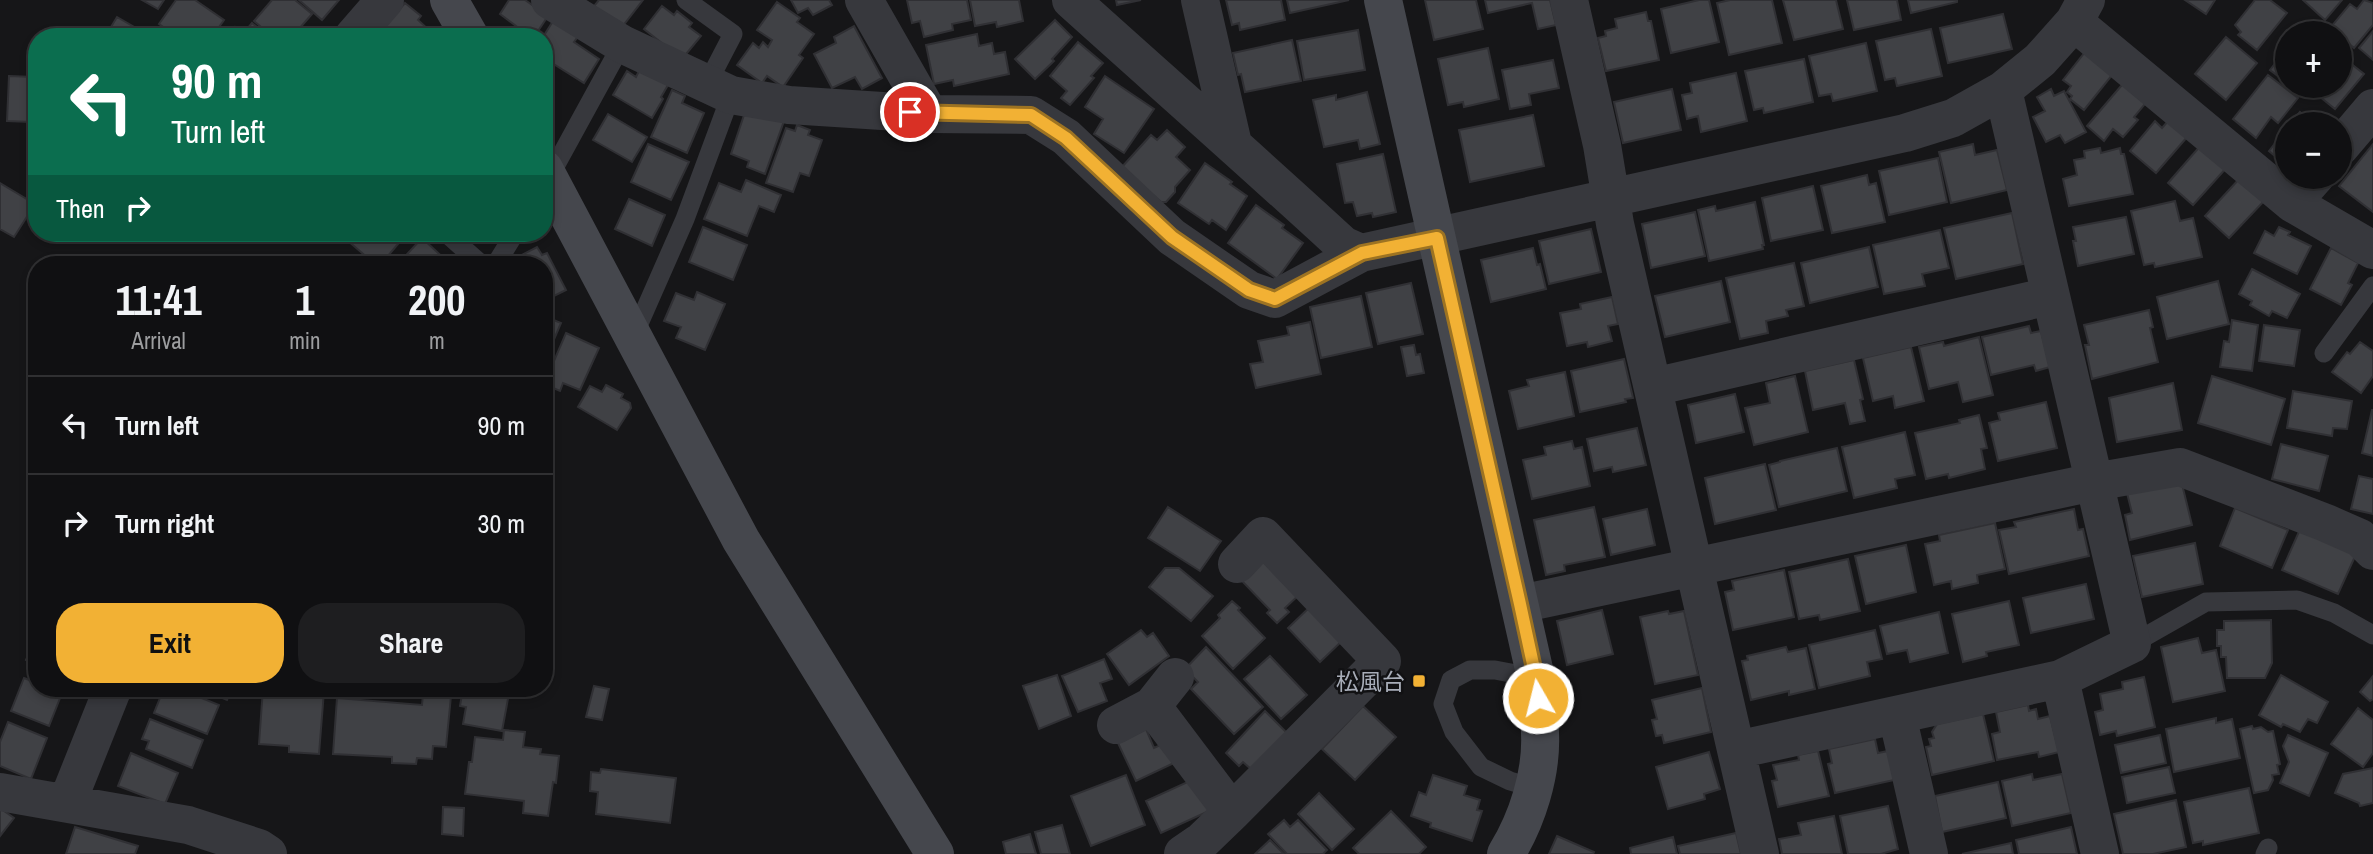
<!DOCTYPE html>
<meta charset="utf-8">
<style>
:root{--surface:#101012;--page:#1e1e20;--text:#f1f3f6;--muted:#9c9d9f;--line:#303032;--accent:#f2b134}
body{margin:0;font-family:"Archivo Narrow","Noto Sans JP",sans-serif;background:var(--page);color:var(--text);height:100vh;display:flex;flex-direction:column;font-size:26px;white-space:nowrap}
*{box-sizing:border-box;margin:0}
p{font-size:23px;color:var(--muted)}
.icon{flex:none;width:38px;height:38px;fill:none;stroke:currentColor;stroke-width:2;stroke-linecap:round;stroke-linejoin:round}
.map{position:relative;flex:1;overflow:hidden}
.details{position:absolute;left:28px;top:256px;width:525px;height:441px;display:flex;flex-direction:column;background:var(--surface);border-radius:28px;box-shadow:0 4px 10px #0003,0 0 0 2px var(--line)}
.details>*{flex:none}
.banner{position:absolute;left:28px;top:28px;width:525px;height:214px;border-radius:28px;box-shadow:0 4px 10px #0003,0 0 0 2px var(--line);background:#0b6e4f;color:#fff;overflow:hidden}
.controls{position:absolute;left:2275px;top:21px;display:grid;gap:14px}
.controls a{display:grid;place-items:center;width:77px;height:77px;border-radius:50%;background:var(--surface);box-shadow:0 4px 10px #0003,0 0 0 2px var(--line);font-size:35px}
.pin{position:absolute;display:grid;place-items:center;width:60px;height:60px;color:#fff;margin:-30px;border:4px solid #fff;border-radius:50%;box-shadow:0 2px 7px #0007}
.me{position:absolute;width:77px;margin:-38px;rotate:352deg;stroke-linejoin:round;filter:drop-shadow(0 0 5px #0008)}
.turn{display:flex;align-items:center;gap:24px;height:147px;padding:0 28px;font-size:32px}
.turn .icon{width:91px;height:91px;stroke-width:2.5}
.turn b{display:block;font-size:49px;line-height:60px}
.then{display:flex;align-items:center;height:66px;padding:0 28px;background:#0003;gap:14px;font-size:26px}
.eta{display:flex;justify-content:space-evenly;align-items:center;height:119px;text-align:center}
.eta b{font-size:42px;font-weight:700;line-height:49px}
.cta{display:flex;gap:14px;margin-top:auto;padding:14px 28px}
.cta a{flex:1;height:80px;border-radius:28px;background:var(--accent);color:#111;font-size:28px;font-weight:700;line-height:80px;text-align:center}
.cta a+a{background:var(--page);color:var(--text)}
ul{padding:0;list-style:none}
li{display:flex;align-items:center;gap:21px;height:98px;padding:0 28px;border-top:2px solid var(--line)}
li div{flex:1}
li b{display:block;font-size:26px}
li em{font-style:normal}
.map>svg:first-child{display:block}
</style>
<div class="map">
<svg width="2373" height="854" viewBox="0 0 2373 854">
<rect width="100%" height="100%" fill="#161618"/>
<path fill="#404145" stroke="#303034" stroke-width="2" d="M142,0h22l-6,9z
M176,0h19l29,20 -12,17h-23l-6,-4 -5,4 -19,-13z
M272,0h23l17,14 -20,23h-19l-19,-16z
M299,0h40l-17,20z
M509,0h16l23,16 -14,21h-11l-10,-7 3,-4 -16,-12z
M599,0h44l-21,27 -28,-21z
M791,0h38l3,5 -19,10 -5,-7 -10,5z
M907,0h60l4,20 -19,4 1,6 -29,7 -4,-16 -8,2z
M970,0h49l4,21 -26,6 -1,-5 -21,4z
M1116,0h25l-24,5z
M1226,0h55l4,20 -45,10 -1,-7 -7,2z
M1287,0h62l-59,13z
M1425,0h51l7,29 -49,11z
M1485,0h65l6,25 -18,4 -6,-26 -44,10z
M1699,0h10l10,42 -48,11 -10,-44z
M1730,0h42l10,43 -53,12 -12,-52z
M1783,0h53l7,29 -49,11z
M1847,0h50l4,20 -47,10z
M1908,0h49v2l-46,11z
M2185,0h30l-9,14z
M2255,0h15l17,13 -30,37 -19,-15 3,-3 -6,-7z
M2303,0h39l-17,20z
M2364,0l9,3v22l-19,23 -14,-12v-3h-4l-6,-5 20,-24 7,5z
M777,2l23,16 -3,4 17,12 -15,21 4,3 -20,29 -16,-11 -5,7 -25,-18 16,-22 6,5 4,-6 5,5 4,-7 -15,-10z
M405,3l16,13 -3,4 12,11 -5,6h-50z
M662,6l12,9 3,-4 15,12 -3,4 12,9 -19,23 -38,-30z
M1646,12l2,9h3l8,39 -53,11 -8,-33 8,-2 -1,-5 12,-3 -2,-9z
M2003,14l9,35 -64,14 -8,-35z
M117,17l31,18 -1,2h-42z
M555,18l25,16 -6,8 25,17 -15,24 -40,-25 -1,-21z
M1055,20l17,17 -20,22 2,2 -19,18 -20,-20z
M252,23l17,14h-42l8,-10 8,7z
M854,26l28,52 -20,11 -7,-12 -23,11 -18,-34 22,-11 -2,-6z
M2305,26l9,7h-15z
M1931,29l11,47 -45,10 -2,-8 -10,2 -9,-39z
M1358,30l7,40 -61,10 -7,-39z
M2373,31v29l-14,-12z
M977,34l2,12 13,-3 2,11 11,-2 4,22 -55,12 -1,-6 -19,4 -8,-39z
M2226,37l31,26 -31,37 -31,-26z
M1292,40l9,41 -56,11 -4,-18 -3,1 -5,-22z
M1078,42l25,21 -12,13 3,2 -24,27 -9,-7 6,-7 -17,-15z
M1866,43l11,48 -44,10 -2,-7 -12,2 -10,-40z
M2089,47l28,22 -33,41 -14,-11 2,-3 -5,-4 4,-6 -8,-6z
M1488,48l11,51 -35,8 -1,-5 -15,3 -10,-46z
M2287,48v35l-17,-13z
M2340,55l24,19 -29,35 -26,-21 2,-2h29z
M1804,59l9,43 -49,11 -1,-5 -9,2 -9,-39z
M1553,60l6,28 -30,6 2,11 -21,4 -8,-39z
M640,69l28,16 -7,12 2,2 -11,19 -39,-23 14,-24 9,6z
M1736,73l11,48 -46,11 -3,-16 -11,3 -5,-24 10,-2 -2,-10z
M2268,75l30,23 -20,25 -7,-6 -15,21 -23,-19z
M9,76l25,1 -3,45 -24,-1z
M1105,76l49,33 -30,44 -30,-19 9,-15 -18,-12z
M2127,79l23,19 -16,19 4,3 -15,17 -10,-8 -9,12 -17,-15z
M1672,89l9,41 -58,13 -9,-41z
M2051,89l3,7 10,-5 22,41 -21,11 -5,-8 -14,7 -13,-25 12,-6 -8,-14z
M672,90l13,6 -3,7 22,10 -17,40 -36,-16z
M1367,92l13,52 -20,5 -2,-9 -34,7 -11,-47 23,-5v5z
M2300,112l13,10 -2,2h-21z
M608,114l39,23 -15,25 -39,-22z
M744,115l40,6 -19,53 -18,-7 2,-6 -18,-7z
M1533,115l11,51 -74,16 -11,-52z
M2169,120l19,16 -32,37 -26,-22 25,-30 7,7z
M797,125l13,5 -2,5 14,5 -13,36 -9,-3 -7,19 -27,-9 20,-55 9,3z
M2287,128v38l-18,-15z
M1167,130l18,17 -9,10 14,13 -15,17v5l-9,10h-5l-40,-34 30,-33 6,5z
M648,144l41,18 -18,38 -40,-18z
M1973,144l2,11 22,-5 10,40 -56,13 -12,-51z
M2202,144l26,22 -35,39 -25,-22z
M2373,144v68l-34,-26z
M2100,148l1,5 19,-5 1,6h3l9,40 -64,12 -6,-27 14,-4 -3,-15 11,-2 -1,-7z
M1383,154l13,58 -23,5 -1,-4 -15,3 -4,-14 -8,1 -8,-39z
M1938,158l9,44 -58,13 -10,-44z
M1205,163l27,19 -2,2 17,12 -21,34 -14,-10 -3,4 -31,-21z
M1867,175l2,10 7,-2 9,39 -53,11 -11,-47z
M2241,177l24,23 -36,38 -24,-22z
M746,180l35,15 -7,17 -15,-6 -12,30 -43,-17 15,-36 22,9z
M0,183l35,21 -21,33 -14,-8z
M1813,186l10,44 -52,11 -9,-43z
M629,199l36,16 -13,31 -37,-17z
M2175,201l5,20 13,-3 9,39 -47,10 -1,-4 -10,2 -13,-54z
M1755,202l9,43h-2l1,4 -54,12 -11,-51 17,-4 1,5z
M1256,205l28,20 -2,3 21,15 -26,36 -49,-36z
M1695,212l10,44 -54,12 -9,-44z
M2012,213l11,51 -67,15 -12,-51z
M2126,217l8,37 -56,12 -5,-25h3l-3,-14z
M703,227l44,18 -14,35 -44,-18z
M2279,227l11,5 -2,3 23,11 -14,28 -43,-21 11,-22 9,5z
M1591,229l10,43 -52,12 -10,-43z
M1940,230l9,38 -27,6 3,12 -41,8 -11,-49z
M356,233h46l-7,8 3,3 -17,20h-6l-27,-23z
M422,238l28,26h-52z
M537,247l5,8 5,-2 19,37 -22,11v-37h-27l-3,-5z
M1869,247l9,40 -68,16 -9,-40z
M1533,248l4,17 3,-1 6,25 -55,13 -10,-42z
M2331,248l27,15 -10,20 4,2 -11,20 -31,-16z
M1794,263l10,43 -18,4 2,6 -22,5 2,12 -28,6 -14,-61z
M2252,269l48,25 -13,24 -15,-7 -3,5 -19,-11 2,-4 -13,-7z
M1721,281l9,41 -65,15 -10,-41z
M2218,281l11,43 -62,15 -10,-42z
M1411,283l12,51 -45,10 -12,-51z
M697,292l28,12 -20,46 -29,-12 5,-11 -17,-6 12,-28 18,7z
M1361,296l11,51 -51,11 -11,-51z
M1612,297l6,27 -10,2 4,15 -24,6 -1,-5 -20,4 -7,-33 21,-4 -1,-5z
M2149,310l4,17 -3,1 8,34 -66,17 -7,-34h4l-5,-20z
M544,316l17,7 -17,40z
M2232,320l26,5 -6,46 -32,-4 4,-26 5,1z
M1310,322l11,52 -65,14 -6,-24 13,-2 -5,-21 31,-6 -2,-8z
M2264,325l36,5 -6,36 -35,-5z
M2029,326l2,7 10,-2 9,36 -14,4 -2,-6 -43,10 -9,-38z
M566,333l33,15 -19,42 -17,-7 -3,8 -16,-7z
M1979,337l14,58 -30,7 -5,-20 -29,7 -10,-42 24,-5 1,4z
M2360,342l13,9v25l-12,17 -29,-21 15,-20 3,2z
M1414,345l2,10 4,-1 4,19 -17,3 -6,-29z
M1911,347l13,54 -29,7 -2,-12 -20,5 -10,-43z
M1624,359l9,39 -8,1 1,3 -46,10 -9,-41z
M1854,360l9,39 -3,1 5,21 -15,3 -5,-21 -32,7 -8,-39z
M1565,372l9,44 -56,13 -9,-38 20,-5 -2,-6z
M1795,376l13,56 -54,13 -9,-37 25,-5 -4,-20z
M2212,376l73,23 -14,46 -73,-22z
M2173,383l9,47 -65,12 -8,-44z
M606,385l17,9 -2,4 9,5 1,5 -14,22 -39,-23 12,-21 12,6z
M2293,391l59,10 -5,28 -14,-1 -1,8 -45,-8z
M1735,394l9,38 -48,11 -8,-38z
M2046,402l11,46 -59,13 -9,-38 11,-3 -2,-7z
M2372,410h1v46l-11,-3z
M1979,415l8,33 -6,1 4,20 -36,9 -1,-4 -22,5 -11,-46 45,-10 -1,-3z
M1637,428l9,37 -33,7 -1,-5 -18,4 -7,-32z
M1905,432l10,43 -20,4 2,9 -43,10 -12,-51z
M1572,441l2,8 8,-2 8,39 -58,13 -9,-39 23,-5 -2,-8z
M2281,444l47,12 -9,35 -47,-12z
M1837,448l10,43 -68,16 -10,-42 11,-3v-1z
M1765,464l11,46 -61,14 -10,-46z
M2359,476l14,3v35l-22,-5z
M2181,480l11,45 -62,15 -5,-25 7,-2 -5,-20z
M1168,507l53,34 -21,30 -52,-33z
M1594,507l11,50 -41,8 1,6 -19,4 -12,-55z
M2235,508l53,22 -16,38 -52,-22z
M1647,509l8,36 -44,10 -8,-36z
M2074,509l4,21 5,-1 6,27 -80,18 -10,-44 17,-3 -2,-5z
M1995,523l10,46 -28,6 1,8 -26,6 -1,-8 -17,4 -9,-41 15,-3 -1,-6z
M2301,527l56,25 -19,42 -56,-24z
M2195,543l8,41 -61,13 -9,-41z
M1906,545l10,47 -50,12 -11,-48z
M1266,558l35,35 -16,15 4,4 -12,11 -10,-10 3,-3 -28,-29z
M1848,559l12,52 -40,9 -1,-5 -20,4 -10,-47z
M1165,568h14l34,28 -22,25 -42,-34z
M1784,570l10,47 -61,13 -8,-38 9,-2 -2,-9z
M2086,584l8,35 -63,14 -8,-35z
M1232,601l8,7 -2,2 27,28 -32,31 -31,-33 18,-18 -2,-3z
M2009,601l10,44 -33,7 1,4 -24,6 -11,-48z
M1312,605l32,34 -24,23 -32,-34z
M1602,610l11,44 -46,11 -10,-44z
M1668,611l1,3 15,-3 14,64 -43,9 -15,-67z
M1939,612l9,41 -38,9 -3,-12 -20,4 -7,-28z
M2271,620l1,43 -7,15h-38l-1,-21h-5v-11h-4v-16h7v-9z
M1141,630l6,7 6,-4 16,23 -40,29 -22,-31z
M1875,630l7,29 -15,3 3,14 -51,12 -10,-43z
M37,635v29l-11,-4z
M2198,638l4,15 14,-3 9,41 -52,11 -12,-55z
M1206,647l57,60 -29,27 -43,-45 7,-7 -13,-13z
M1786,647l2,5 18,-4 9,41 -26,6v-4l-38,9 -9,-39 6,-1 -1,-4z
M1270,656l37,39 -26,24 -37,-40z
M1104,659l8,20 -12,4 7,18 -29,11 -16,-36z
M1057,675l14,41 -32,13 -16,-43z
M2281,675l47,27 -11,21 -9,-4 -8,13 -17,-8 -2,3 -22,-12z
M2373,676v23l-3,2 -10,-9z
M2144,677l11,50 -38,9 -1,-5 -16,4 -5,-23 8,-2 -3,-16 23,-5 -1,-7z
M24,678l13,5v5h12l13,5 -13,33 -38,-15z
M594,686l15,3 -7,31 -16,-3z
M164,688h13l42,17 -12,29 -53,-21z
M198,688h34l-5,12z
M263,688l61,3 -5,63 -30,-2v-6l-30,-2z
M463,688h47l-8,43 -39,-7 3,-17 -6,-1z
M1702,688l9,44 -47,11 -2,-8 -6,1 -4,-16 5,-1 -5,-19z
M423,694l28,2 -5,51 -13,-1 -1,13 -15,-1 -1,6 -24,-1v-6l-59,-3 4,-56 85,7z
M2028,705l1,6 7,-2 2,10 12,-3 9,36 -20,5 -1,-5 -41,8 -5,-26 8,-2 -4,-20z
M1363,706l33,31 -41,43 -33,-31z
M2358,708l15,12v33l-10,14 -32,-23z
M1265,711l22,22 -35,37 -9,-8 -4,4 -13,-13z
M1983,714l11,47 -62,14 -6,-28 5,-1 -2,-7 5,-1 -2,-6 5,-8z
M2216,718v5l16,-4 8,39 -66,14 -8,-43z
M150,719l53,21 -11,28 -46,-19 3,-8 -7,-2z
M8,722l39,16 -16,41 -31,-13v-24z
M2252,726l1,3 8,-2 7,5 5,-1 7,33 -3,1 2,9 -7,1 1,5 -5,10 -14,3 -14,-64z
M1146,729l8,19 11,-5 9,20 -38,18 -18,-38z
M504,730l21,2 -2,15 18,2 -1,5 19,2 -3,27 -3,-1 -5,34 -25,-3 1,-12 -59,-7 4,-32h3l3,-25 28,3z
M2160,735l6,28 -45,10 -6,-28z
M2288,735l40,18 -19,43 -29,-13 9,-21 -6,-16z
M1875,739l3,14 10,-2 6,29 -59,13 -7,-29 4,-1 -3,-14z
M1818,751l11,45 -51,11 -6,-26 5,-1 -4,-15 26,-5 -1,-5z
M1709,752l11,37 -16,5 1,5 -37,10 -12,-42z
M131,753l47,20 -13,31 -47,-18z
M2169,767l6,26 -48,10 -5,-26z
M2373,768v35l-13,3 -1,-3 -24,-10 8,-19z
M601,769l75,9 -6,45 -74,-9 2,-22 -8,-1 1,-19 9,1z
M2032,774l1,6 29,-6 9,39 -59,13 -10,-45z
M1126,775l19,50 -54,21 -20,-50z
M1433,775l34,11 -3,9 16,5 -3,10 5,1 -10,30 -42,-14 1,-4 -20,-7 8,-24 7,3z
M1194,779l15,32 -48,22 -15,-32z
M1998,782l8,36 -64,14 -7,-36z
M2249,788l10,45 -56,12v-4l-10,2 -9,-41z
M1319,793l35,36 -22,21 -34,-36z
M2176,800l10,47 -33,7h-30l-9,-40z
M1888,806l10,43 -17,5h-33l-8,-38z
M443,807l21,1 -1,28 -21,-2z
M0,808l14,10 -14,18z
M1391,811l35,36 -7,7h-60l-6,-6z
M1834,816l8,38h-60l-3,-15 22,-4 -3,-12z
M1284,820l6,7 8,-7 29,30 -4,4h-36l-19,-20z
M1062,825l8,29h-29l-6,-22z
M75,827l63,19 -3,8h-69z
M2071,827l6,27h-58l-3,-14z
M1736,833l5,21h-61l-2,-8z
M1030,834l6,20h-30l-3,-12z
M1557,836l37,16 -1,2h-44z
M1673,837l4,17h-46l-1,-6z
M1270,840l14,14h-29z
M2011,843l2,11h-51z"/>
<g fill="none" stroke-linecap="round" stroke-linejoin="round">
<path stroke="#37383d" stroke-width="19" d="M686,0l47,34 -26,50
M547,181l75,-137
M446,233l35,31
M496,264l19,-31
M634,335l51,-116 46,-124
M2324,353l49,-67
M2132,644l74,-42 91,-2 37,13 39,22
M1534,788l-24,-7 -29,-14 -27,-35 -11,-28 8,-24 19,-10h25l41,8
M2265,854l3,-6"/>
<path stroke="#37383d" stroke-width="38" d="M550,0l72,44 109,51 58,10 140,9 102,1 35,22 106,100 77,53 26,9 86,-46 544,-120 48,-15 50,-28 37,-30 34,-38 12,-22
M864,0l65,114
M1071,0c91,82 182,162 272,245l18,8
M1200,0l33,144
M1569,0l33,145 13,79 145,630
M2074,22l218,181 81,47
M353,37l32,-37
M2340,147l33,-39
M2292,203l23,-26
M1653,387l397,-91
M1520,604l574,-122 86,-15 146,56 34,15 13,13
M2060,679l40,175
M1152,706l80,106
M1897,715l32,139
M1116,725l36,-19 23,-29
M1736,750l324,-71 72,-35 -129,-554
M0,792l188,33 71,23 9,6
M67,803l46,-115
M1183,854l19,-13 30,-29 150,-151 -119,-125 -26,28"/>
<path stroke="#45474d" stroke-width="38" d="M449,0l21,37
M1383,0l153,678c1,19 4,37 4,55 2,41 -13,87 -34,121
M544,169l197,371 194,314"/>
</g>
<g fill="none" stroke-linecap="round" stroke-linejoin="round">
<defs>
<path id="route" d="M910,112l121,3 35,23 106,99 77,53 26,9 87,-46 75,-15 83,366 16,74 2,20"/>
</defs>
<use href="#route" stroke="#9d7322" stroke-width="18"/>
<use href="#route" stroke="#f2b134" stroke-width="12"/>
</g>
<rect fill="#f2b134" stroke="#111113" stroke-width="2.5" x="1412" y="674" width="14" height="14" rx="3.5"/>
<g text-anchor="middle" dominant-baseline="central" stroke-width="5" stroke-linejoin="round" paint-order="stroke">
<g font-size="23" fill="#a8adb8" stroke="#111113" text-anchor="end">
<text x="1405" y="681">松風台</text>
</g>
</g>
</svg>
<div class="controls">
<a>+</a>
<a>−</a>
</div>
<div class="pin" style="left:910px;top:112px;background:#d93025"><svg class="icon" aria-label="arrive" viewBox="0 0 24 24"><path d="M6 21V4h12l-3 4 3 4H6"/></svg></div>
<svg class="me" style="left:1538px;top:698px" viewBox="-20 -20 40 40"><circle r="17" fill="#f2b134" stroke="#fff" stroke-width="3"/><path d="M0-11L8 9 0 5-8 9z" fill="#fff"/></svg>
<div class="banner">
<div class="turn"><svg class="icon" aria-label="left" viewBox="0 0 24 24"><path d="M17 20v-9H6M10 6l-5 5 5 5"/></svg><div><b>90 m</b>Turn left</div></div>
<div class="then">Then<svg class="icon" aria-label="right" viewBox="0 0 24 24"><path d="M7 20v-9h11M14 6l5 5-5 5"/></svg></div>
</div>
<section class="details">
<div class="eta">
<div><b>11:41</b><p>Arrival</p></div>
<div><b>1</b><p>min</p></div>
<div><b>200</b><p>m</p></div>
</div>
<ul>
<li><svg class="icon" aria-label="left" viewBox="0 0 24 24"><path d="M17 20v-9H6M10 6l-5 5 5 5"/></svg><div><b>Turn left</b></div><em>90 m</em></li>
<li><svg class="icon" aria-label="right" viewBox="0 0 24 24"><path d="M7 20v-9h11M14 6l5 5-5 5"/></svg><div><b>Turn right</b></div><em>30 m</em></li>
</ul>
<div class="cta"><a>Exit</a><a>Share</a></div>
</section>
</div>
